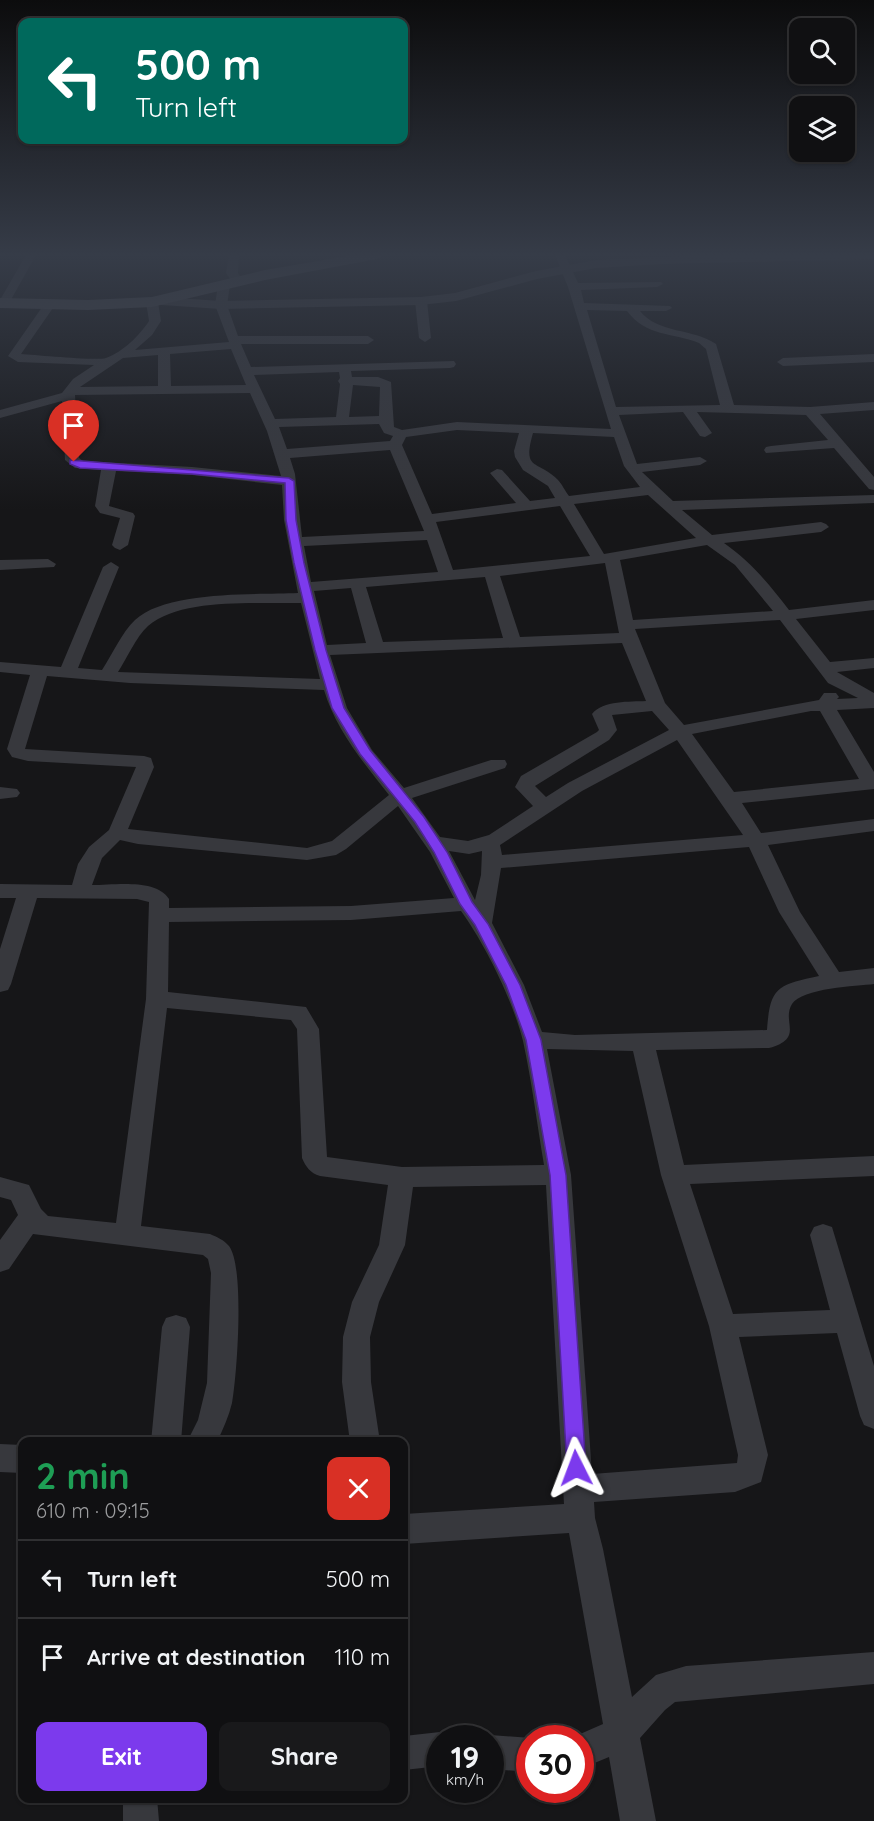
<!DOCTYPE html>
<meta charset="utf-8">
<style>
:root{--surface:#101012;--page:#19191b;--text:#f1f3f6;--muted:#9c9d9f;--line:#303032;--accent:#7c3aed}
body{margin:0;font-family:Quicksand,sans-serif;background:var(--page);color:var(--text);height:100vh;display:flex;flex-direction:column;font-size:22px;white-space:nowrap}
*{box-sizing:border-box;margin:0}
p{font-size:20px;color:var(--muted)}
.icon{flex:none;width:33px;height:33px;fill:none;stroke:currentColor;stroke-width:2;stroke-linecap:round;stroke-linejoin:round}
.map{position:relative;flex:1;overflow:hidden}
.details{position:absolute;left:18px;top:1437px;width:390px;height:366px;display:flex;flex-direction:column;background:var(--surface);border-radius:12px;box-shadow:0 2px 4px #0004,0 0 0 2px var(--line)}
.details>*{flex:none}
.banner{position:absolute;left:18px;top:18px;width:390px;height:126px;border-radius:12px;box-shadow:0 2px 4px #0004,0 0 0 2px var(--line);background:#00695c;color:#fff;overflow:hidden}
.controls{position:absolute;left:789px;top:18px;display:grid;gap:12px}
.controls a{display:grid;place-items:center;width:66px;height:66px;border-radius:12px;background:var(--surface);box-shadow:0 2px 4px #0004,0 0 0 2px var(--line);font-size:30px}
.speed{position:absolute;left:426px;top:1725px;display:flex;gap:12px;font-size:30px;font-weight:700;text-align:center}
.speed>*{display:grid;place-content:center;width:78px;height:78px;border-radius:50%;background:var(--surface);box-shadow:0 2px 4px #0004,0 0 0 2px var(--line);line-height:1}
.speed small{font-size:15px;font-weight:400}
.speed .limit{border:9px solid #d22;background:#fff;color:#111}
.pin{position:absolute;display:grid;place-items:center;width:51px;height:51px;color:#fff;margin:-62px -26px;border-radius:50% 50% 50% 0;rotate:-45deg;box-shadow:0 0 6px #0007}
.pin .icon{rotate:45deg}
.me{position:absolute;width:66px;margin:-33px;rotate:357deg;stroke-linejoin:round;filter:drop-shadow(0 0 4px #0008)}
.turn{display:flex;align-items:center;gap:21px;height:126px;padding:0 18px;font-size:27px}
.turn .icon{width:78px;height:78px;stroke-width:2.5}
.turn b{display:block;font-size:42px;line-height:51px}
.round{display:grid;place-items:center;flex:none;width:63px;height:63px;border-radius:12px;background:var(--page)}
.overview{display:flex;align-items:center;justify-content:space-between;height:102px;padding:0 18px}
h1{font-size:36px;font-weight:700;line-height:45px;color:#1e9e55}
.button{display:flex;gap:12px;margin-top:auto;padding:12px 18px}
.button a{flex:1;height:69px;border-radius:12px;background:var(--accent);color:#fff;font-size:24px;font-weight:700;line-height:69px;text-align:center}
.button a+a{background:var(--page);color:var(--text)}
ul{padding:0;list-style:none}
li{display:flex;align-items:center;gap:18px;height:78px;padding:0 18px;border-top:2px solid var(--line)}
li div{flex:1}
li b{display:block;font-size:22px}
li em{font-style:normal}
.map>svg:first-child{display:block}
</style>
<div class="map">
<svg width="874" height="1821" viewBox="0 0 874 1821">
<rect width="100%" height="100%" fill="#161618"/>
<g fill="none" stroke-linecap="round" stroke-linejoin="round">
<path fill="#37383d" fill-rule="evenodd" d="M26,255h10l-28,50h-8v-5z
M229,255h10l-1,18 5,8 -2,2h-8l-7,-10z
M555,255h10l13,28 83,-1 2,2 -6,3 -76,3 3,13 86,3 2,2 -6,3h-26c18,23 53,17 76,33l18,61 76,2 64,-5v8l-54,4 54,63v13l-5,-1 -35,-41 -68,5 -2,-3 2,-3 5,-1 57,-6 -22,-25 -109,-3 15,21 -7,4 -5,-1 -17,-24 -64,3 18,49 63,-7 7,4 -7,4 -58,7 31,29 201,-6v8l-192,7 30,25 109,-13 5,2 3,3 -8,5 -97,11c27,19 45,41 65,67l85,-10v10l-78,9 34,43 44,-4v10l-37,4 37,21v15l-37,2 37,62v17l-132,14 19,30 113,-14v12l-106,14 32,67 39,60 35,-4v16c-17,2 -72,4 -82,20 -11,18 13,34 -23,44l-113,2 28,115 190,-9v20l-184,8 43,130 97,-4 -20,-75 4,-8 9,-3 9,3 42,139v63l-10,-4 -4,-9 -23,-83 -98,4 29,118 -7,27 -26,10 -141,10 1,16 8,31 29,148 24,-22 30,-9 188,-14v32l-199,18 -10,8 -25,28 16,83h-36l-11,-64 -29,12v-31h-9l32,-14 -34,-191 -165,11v-30l160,-10 -18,-319 -133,2 -8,58 -26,57 -9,35 1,45 9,60h-30l-8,-60 1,-45 9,-35 27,-57 9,-60 -68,-9c-10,-3 -14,-9 -18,-18l-5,-129 -6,-9 -124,-12 -26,218 69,8c7,3 14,6 19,12 16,21 8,129 3,157 -3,13 -9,26 -15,39h-30l11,-22 9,-37 4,-110 -3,-14 -5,-4 -170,-21 -24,35 -9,3v-32l18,-25 -7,-15 -11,-3v-20l29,8 12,24 7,7 68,7 30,-224 3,-97 -12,-3 -100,-1 -26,86 -3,6 -8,2v-43l16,-51h-16v-14l72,1 6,-21 11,-17 20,-17 27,-63 -108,-6 -16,-4 -5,-8 23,-74 -30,-3v-10l61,5 42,-100 8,-5 8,5 -41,101 24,2c10,-15 20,-38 33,-50 32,-30 121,-25 163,-27l-14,-73 -2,-35 -90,-10 -76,-4 -7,35 24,7 2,3 -7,29 -8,5 -5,-2 -3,-3 8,-27 -20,-5 -5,-7 6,-36 -26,-2 -10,-8 -3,-59 -62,17v-8l62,-17 11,-14 21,-14 -76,-3 -10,-6 37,-53 4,-1 6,3 -34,49c16,1 75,7 85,4 17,-6 34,-23 43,-37l-3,-19 6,-3 6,3 3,19 -9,14 -17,15 94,-8 -14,-37 3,-20 6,-3 6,3 -3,20 11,31h130l6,4 -6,4h-127l10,23 203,-6 2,3 -2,3 -4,1 -99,3 1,6h26l13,5 3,45 8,3 55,-8 154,7 -43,-142zM587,310l40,1c20,26 44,21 72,32l7,6 14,56 -104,2zM231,349l15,36 -75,1 -1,-32zM158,355v31l-78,1 43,-29zM339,372l1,6 -2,3 2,3 -4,33 -61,2 -21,-44zM353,385l27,2 -1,29 -30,1zM250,393l17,38 14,45 -89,-9 -109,-6 -4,-3 -4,-63zM379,424l5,9 9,3 -3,5 -103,8 -8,-22zM457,430l62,3 -5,18 1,6 8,13 25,16 7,12 -25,3 -28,-31 -5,-1 -7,4 26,30 -84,11 -30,-69 4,-8zM533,433l81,4 10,29 16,21 -71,9c-4,-5 -7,-12 -11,-16 -21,-21 -36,-8 -25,-47zM390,450l34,81 -122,6 -7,-63 -5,-16zM648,495l48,43 -92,16 -30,-50zM560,506l30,50 -137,14 -17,-48zM427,540l11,32 -127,10 -7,-36zM707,545l28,20 38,46 -140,9 -13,-60zM605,563l14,70 -99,4 -20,-61zM485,577l18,61 -120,4 -17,-55zM351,588l15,55 -39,2 -13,-54zM301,603l19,76 -202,-7c9,-14 18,-35 30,-46 33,-29 111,-22 153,-23zM780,620l48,63 30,15 -21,1 2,-2 -3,-4h-12l-5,7 -135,25 -19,-22 -30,-74zM622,643l24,58c-16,1 -43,-1 -54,13l7,16 -2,2 -76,44 -6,11 18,19 -44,29 -21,6 -28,-4 -28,-39 93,-30 2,-4 -2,-4h-14l-87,28 -32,-38 -25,-42 -17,-53zM47,676l83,7 194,7c12,40 39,72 65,105l-57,46 -25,7 -179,-19 26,-62 -3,-9 -7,-2 -119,-7zM652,711l17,19 -101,53 -22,14 -11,-11 74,-46 8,-10 -5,-15zM811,711h9l39,68 -125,13 -42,-58zM677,740l66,95 -241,20 -2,-10 82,-54zM398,806l32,46 24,46 -103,8 -182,2v-9c-13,-21 -55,-14 -77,-14l10,-27 18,-18 18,4 169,16 29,-5 10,-6zM749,847l30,65 40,64c-42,9 -49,11 -52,54l-192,5 -33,-3 -18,-47 -32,-62 9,-55zM449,851l20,3 13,-3 -1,24 -6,25zM461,911c24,33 52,90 62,130 9,41 14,83 21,124l-142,2 -75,-10 -8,-128 -13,-22 -138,-15 1,-70 182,-2zM547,1049l86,2 28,124 48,151 29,129 -1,8 -145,11 -21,-299z
M421,298l6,3 4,37 -6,4 -6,-4 -4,-37z
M874,354v8l-91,4 -6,-4 6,-4z
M48,559l8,5 -2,3 -54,3v-10z
M0,787l17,2 3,4 -3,4 -17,2z
M176,1315l10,3 4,9 -9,115h-30l11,-115 4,-9z
M0,1444l22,1v28l-22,-1z
M440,1732l13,6h-13v28l-36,4v-34z
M490,1735l41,3h-1v34l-40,-3v-31h-9z
M123,1798h34l2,23h-36z"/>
<path fill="#37383d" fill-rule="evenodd" d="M874,255v4l-212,5 -66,4 -59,11 -81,22 -35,4 -200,4 -59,-4 -7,-4 7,-4 59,4 200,-4 34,-4 81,-22 60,-11 113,-5z"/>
<path fill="#45474d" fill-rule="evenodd" d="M353,255h31l-7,4 -112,21 -113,27 -64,3 -88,-2v-10l88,2 64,-3 113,-27z"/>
</g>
<linearGradient id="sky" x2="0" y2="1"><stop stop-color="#0c0c0d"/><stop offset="0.5" stop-color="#363c48"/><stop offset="1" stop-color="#363c48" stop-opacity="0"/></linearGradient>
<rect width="874" height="510" fill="url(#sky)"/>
<path fill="#7c3aed" stroke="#51269a" stroke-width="1.5" d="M70,460l219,18 5,3 2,39 8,43 22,87 18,58 26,42 54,67 23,35 25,50 16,22 32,61 21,55 25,135 20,293 -3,6 -7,3 -7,-3 -2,-6 -17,-293 -24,-135 -20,-55 -31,-60 -15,-21 -26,-52 -19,-30 -55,-68 -28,-46 -17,-58 -21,-87 -8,-43 -1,-37 -93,-9 -112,-6 -10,-4z"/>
</svg>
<div class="controls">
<a><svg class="icon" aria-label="search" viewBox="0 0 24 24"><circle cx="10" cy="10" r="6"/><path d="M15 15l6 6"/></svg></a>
<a><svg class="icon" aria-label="layers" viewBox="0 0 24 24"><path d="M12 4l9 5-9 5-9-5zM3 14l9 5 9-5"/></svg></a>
</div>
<div class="speed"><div>19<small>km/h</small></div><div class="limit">30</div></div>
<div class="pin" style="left:74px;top:462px;background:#d93025"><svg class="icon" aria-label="arrive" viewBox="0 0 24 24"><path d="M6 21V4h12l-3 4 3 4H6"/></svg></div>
<svg class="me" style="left:576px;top:1468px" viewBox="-20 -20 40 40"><path d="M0-17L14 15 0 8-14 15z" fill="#7c3aed" stroke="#fff" stroke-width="4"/></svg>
<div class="banner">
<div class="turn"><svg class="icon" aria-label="left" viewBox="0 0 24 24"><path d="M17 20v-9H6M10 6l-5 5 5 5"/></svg><div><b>500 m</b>Turn left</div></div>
</div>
<section class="details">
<div class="overview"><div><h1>2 min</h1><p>610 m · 09:15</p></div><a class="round" style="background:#d93025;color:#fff"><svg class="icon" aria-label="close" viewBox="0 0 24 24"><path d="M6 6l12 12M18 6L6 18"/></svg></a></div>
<ul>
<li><svg class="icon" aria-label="left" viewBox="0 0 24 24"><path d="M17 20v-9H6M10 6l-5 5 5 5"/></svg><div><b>Turn left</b></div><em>500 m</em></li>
<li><svg class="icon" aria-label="arrive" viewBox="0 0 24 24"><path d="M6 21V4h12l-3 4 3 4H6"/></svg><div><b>Arrive at destination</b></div><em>110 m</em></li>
</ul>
<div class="button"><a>Exit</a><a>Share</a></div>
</section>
</div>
